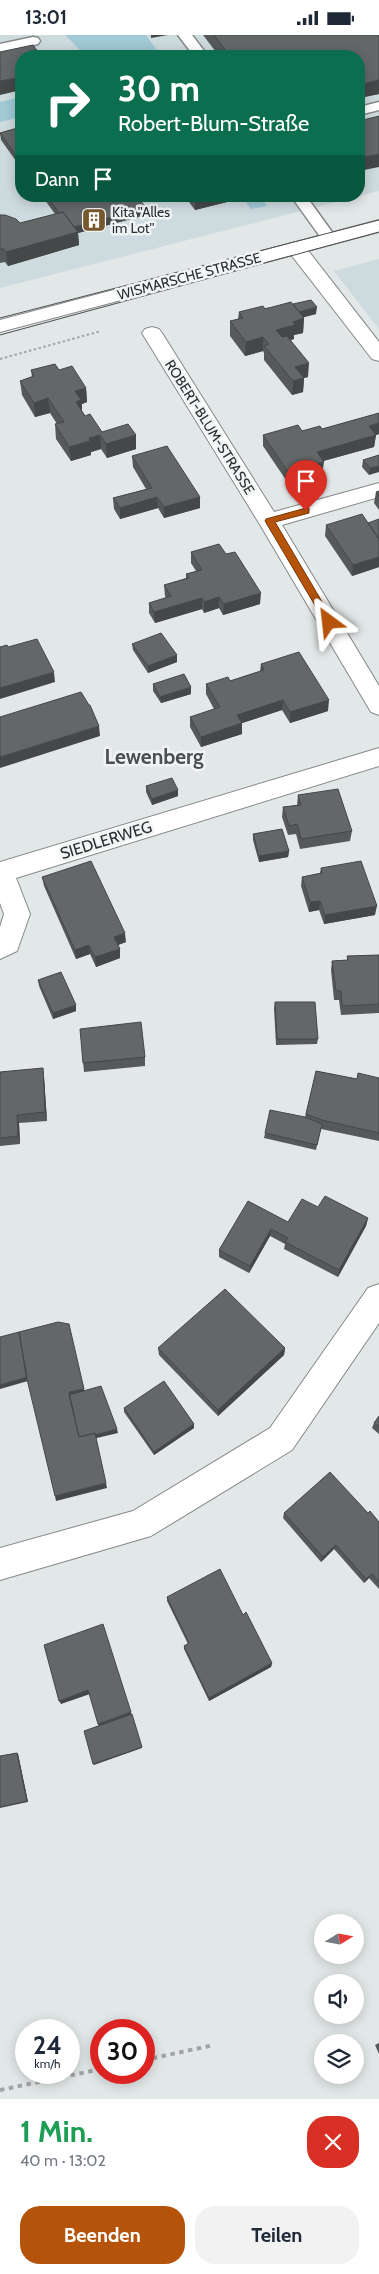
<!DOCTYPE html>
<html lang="de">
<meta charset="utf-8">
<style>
:root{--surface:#fff;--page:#f2f2f3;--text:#1f2937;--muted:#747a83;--accent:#b45309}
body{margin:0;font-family:Cabin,sans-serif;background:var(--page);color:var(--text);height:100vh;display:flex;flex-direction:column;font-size:19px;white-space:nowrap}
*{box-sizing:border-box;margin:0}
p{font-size:16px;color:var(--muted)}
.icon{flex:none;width:28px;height:28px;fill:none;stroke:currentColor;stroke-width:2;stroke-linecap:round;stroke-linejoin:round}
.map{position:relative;height:2064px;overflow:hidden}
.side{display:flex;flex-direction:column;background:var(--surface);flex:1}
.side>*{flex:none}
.hud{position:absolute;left:15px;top:15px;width:350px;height:152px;border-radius:20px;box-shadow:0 2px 12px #0003;background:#0b6e4f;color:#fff;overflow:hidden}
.needle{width:32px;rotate:79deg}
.controls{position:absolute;left:314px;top:1879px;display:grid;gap:10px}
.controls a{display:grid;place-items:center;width:50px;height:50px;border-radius:50%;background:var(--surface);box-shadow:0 2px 12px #0003;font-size:25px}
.speed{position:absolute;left:15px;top:1984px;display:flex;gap:10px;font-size:25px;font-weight:700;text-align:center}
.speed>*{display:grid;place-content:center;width:65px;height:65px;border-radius:50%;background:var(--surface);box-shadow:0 2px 12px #0003;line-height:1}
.speed small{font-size:12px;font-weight:400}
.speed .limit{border:8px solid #d22;background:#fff;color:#111}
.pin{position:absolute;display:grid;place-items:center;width:42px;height:42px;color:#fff;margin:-51px -21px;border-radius:50% 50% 50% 0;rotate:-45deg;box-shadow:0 0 5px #0007}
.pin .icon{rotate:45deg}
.me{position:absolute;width:55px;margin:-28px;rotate:330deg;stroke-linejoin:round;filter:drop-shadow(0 0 4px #0008)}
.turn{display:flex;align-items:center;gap:18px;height:105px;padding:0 20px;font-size:22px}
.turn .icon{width:65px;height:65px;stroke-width:2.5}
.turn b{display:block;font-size:35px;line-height:42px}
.then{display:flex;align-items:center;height:48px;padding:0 20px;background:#0003;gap:10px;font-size:19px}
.round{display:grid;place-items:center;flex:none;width:52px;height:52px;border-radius:20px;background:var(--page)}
.overview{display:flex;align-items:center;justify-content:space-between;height:85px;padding:0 20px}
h1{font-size:30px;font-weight:700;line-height:38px;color:#1e9e55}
.cta{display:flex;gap:10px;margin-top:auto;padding:10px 20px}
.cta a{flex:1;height:58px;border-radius:20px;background:var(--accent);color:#fff;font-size:20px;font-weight:700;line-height:58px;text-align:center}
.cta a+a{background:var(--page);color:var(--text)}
.status{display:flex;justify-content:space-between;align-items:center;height:35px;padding:0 25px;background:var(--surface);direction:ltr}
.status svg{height:14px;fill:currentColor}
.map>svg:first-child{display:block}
</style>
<div class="status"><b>13:01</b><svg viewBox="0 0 49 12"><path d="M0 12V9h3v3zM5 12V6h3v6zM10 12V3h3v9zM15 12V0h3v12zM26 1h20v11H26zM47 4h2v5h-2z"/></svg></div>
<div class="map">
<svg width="379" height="2064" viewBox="0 0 379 2064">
<rect width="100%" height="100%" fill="#e2e7e8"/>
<path fill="#cddade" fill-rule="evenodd" d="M0,0h379v156l-379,97zM21,21h338v140h-338z
M379,224v70l-45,-58z"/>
<path fill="#a1cad6" d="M65,0h81l15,21h-75z
M21,62v20l-21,5v-20z
M241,161h19l7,10 -16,3z"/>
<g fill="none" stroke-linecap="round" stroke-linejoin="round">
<defs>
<path id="lane" d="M178,0h14l16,21h-14z
M33,2l5,1 2,3 -2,3 -38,8v-8z
M379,67v8l-20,5v-8z
M291,161h15l31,43 -3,3h-10z"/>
<path id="street" d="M296,207l7,2 76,98v19l-7,-2 -83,-107 -2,-4 2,-4z
M152,292l7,2 3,4 112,179 105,-29v14l-97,28 97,161v29l-8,-3 -112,-189 -117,-190 3,-4z
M379,713v18l-363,112 14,36 -13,37 -17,8v-32l4,-13 -4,-11v-41z
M379,1249v39l-87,127 -141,86 -151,44v-32l133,-37 137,-83 98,-140z"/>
<path id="primary" d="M379,185v12l-379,100v-12z"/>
</defs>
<use href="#lane" stroke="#85898a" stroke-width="3"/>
<use href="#street" stroke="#85898a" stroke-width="2"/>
<use href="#primary" stroke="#85898a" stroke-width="2"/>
<path stroke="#a2a5a6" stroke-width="2" stroke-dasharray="2.5 2.5" stroke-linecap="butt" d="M0,324l101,-28"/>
<path stroke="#a2a5a6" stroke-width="4" stroke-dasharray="4.5 4.5" stroke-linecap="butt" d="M144,2025l70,-15
M0,2055l101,-21"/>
<use href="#lane" fill="#fff" fill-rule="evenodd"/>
<use href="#street" fill="#fff" fill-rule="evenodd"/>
<use href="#primary" fill="#fff" fill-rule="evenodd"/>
<path stroke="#4f5051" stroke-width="1" d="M0,283l379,-98
M0,300l379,-103"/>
</g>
<path fill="#555959" d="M203,0h176v59l-20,4v-42h-140z
M21,92v41l-20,-28 -1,-7z
M42,161h95l9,12v7l-68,18 1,12 -71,21 -3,-4 -5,1v-48l20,8 35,-9z
M189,161h38v6l-32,8 -6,-8z
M293,269l23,10 -12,3 -1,16 -9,2v4l-3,1 17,37 -4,1 -1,14 -11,3 -28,-35v-7l-1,-2 -18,5 -15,-20v-15l8,-2 1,-7z
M31,335h28l27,18 1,14 -5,2v7l3,5 17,16 34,3v14l-29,9 -6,-9 -10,3v3l-20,6 -15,-22 -1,-15h2l-7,-11 -15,4 -13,-22 -2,-14 12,-4z
M379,378v21l-3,1 -2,12 -51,14 -1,12 -34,10 -25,-37v-11l59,-6z
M379,420l-10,20 -7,-8 1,-7z
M132,421l68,41v11l-36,10 -6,-10 -38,11 -6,-10 -1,-11 33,-9 -13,-22z
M379,456v19l-5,-7 2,-11z
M379,484v48l-27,9 -27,-40 1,-11 42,-2z
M191,517l35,2 34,50 -37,11 -4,-7 -15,5 -2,-4 -47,14 -6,-10v-10l17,-5 -1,-2 -1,-11 22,-7v-4l10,-3 -5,-8z
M132,609l45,18 -29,11 -15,-23z
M261,629l67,47 -38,12 -8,-13 -40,13v11l-41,13 -11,-20v-10l24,-8 -8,-15v-10l24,-3 30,-10z
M153,649l38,10 -30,9 -8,-12z
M146,751l32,10 -26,9 -6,-13z
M298,760l54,36 -2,10 -50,8 -4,-15 -8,1 -6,-18 1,-10 14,-2z
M253,799l36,17 -1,6 -29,5 -6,-22z
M321,833l54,47 -51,9 -5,-14 -10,2 -8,-26 1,-9 18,-4z
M42,842l84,65 -8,3 2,4v9l-24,9 -6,-13 -14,5 -32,-73z
M379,920v58l-38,2 -2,-15h-5l-3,-30 1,-9 15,-1v-4z
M38,945l38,31 -23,8 -14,-33z
M275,967l43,37 -1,5 -41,1 -2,-37z
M80,994l65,28v9l-61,6z
M43,1033l1,9 3,44 -28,2 1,21 -20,2v-74z
M316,1036l41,8 22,-1v63l-58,-12 -5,21 -52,-12 1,-5 40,-16z
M318,1172l50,11 -2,8 -28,51 -54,-28 1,-5 -15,-8 -21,37 -30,-16v-7l69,-28z
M158,1313h127l-1,7 -66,61 -59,-61z
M124,1373l70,16v4l-40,27 -30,-43z
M379,1381v18l-7,-6 2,-5z
M284,1478h84l11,9v67l-10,-11 -5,5 -30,-34 -13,13 -38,-44z
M167,1562l76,18 29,48 -1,4 -62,34 -25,-52v-3l4,-2 -21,-43z
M17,1718l1,1 10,48 -28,6v-52z
M379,2008v11l-4,-9z"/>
<path fill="#454849" d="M151,0h17l-17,3z
M21,42v13l-21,5v-14z
M379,45v14l-20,4v-13z
M379,119v13l-20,4v-13z
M195,161h32v6l-32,8z
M146,173v7l-68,18 1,12 -71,21 -2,-14 65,-24z
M317,272l-1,7 -19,5 1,-7z
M304,283l-1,15 -9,2v4l-18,5v-14l17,-8z
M263,302v14l-18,5 1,-14z
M309,328l-1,14 -4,1 -1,14 -11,3 3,-28z
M86,353l1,14 -5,2v11l-4,1 -3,-25z
M48,363l2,15 -15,4 -1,-14z
M379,388v11l-11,4 1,-12z
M100,400l1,14 -10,3v3l-20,6 -2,-14 20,-9z
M136,400v14l-29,9 -1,-14z
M376,400l-2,12 -58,16 1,-11z
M324,427l-2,11 -34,10v-11z
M379,431v6l-10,3 1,-7z
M157,462l1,11 -38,11v-11z
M200,462v11l-36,10v-11z
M379,522v10l-27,9 1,-11z
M261,558l-1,11 -37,11 1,-11z
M219,562v11l-15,5v-11z
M202,563v11l-47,14 -1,-11z
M177,620v7l-29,11v-7z
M54,637l1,10 -55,17v-11z
M191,652v7l-30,9 -1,-6z
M283,665l-1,10 -46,15 1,-10z
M329,665l-1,11 -38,12v-11z
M242,688v11l-41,13v-10z
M99,691l1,10 -100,32v-11z
M178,755v6l-26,9v-6z
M289,816l-1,6 -29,5v-6z
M320,866l-1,9 -10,2 1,-10z
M377,871l-2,9 -51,9 1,-9z
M125,898l1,9 -11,4 -1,-9z
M89,910l1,9 -14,5 -1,-9z
M120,914v9l-24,9 -1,-10z
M76,970v6l-23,8v-6z
M43,1033l1,9 3,44 -2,-9z
M17,1080l2,8 1,21 -2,-8z
M368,1183l-2,8 -28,51 1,-7z
M271,1194l-1,7 -21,37 1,-7z
M285,1313l-1,7 -66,61v-6z
M27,1342l1,4 -28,8v-4z
M84,1354l1,6 -15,3 -1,-6z
M194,1389v4l-40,27v-3z
M117,1394l1,4 -38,9 -1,-3z
M106,1448l1,5 -51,13 -1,-5z
M336,1510l-2,4 -13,13 2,-5z
M372,1539l-3,4 -5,5 2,-4z
M272,1628l-1,4 -62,34v-3z
M88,1655l2,4 -29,10 -2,-3z
M131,1677l1,4 -33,11 -1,-3z
M142,1712v1l-48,17 -1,-1z
M17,1718l1,1 10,48 -1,-1z"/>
<path fill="#636768" stroke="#454849" d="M214,0h165v45l-20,5v-29h-129z
M33,10l8,11h-20v21l-21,4v-29z
M379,81v38l-20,4v-37z
M21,92v35l-21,-29z
M47,161h90l9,12 -72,19 -11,-15 -4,1z
M63,177l15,20 -72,20 -2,-3h-4v-34h5l11,4 4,4z
M311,265l6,7 -18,5 -6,-8z
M291,267l13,16 -11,4 2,3 -19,5 6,7 5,-1 22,27 -14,4 9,11 -11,3 -29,-35 5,-2 -6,-7 -17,5 -16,-21 13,-3 -4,-6 24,-6 2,3z
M55,329l4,6 13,-4 14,22 -11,3 6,9 -5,2 9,14 5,-2 12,18 26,-8 8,11 -30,9 -6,-9 -11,3 1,3 -21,6 -14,-23 9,-2 -16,-24 -14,5 -14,-22 14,-5 -3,-6z
M379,378v10l-10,3 7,9 -59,17 7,10 -36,10 -25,-37 35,-10 4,6 18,-5 2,3z
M167,411l33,51 -36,10 -7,-10 -37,11 -7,-10 39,-10 -20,-32z
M379,420v11l-9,2 -7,-8z
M379,456v6l-3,-5z
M362,479l17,25v18l-26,8 -27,-40z
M379,484v20l-11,-16z
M219,509l7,10 9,-2 26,41 -37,11 -5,-7 -15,5 -2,-4 -48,14 -5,-9 22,-7 -7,-11 25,-7 -3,-4 16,-4 -11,-18z
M161,598l16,22 -29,11 -16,-22z
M37,604l17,33 -54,16v-41l7,-2 1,2z
M299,617l30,48 -39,12 -7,-12 -46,15 5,8 -41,14 -11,-20 30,-10 -14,-23 22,-7 2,4 34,-11 -3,-6z
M184,639l7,13 -31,10 -7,-13z
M81,657l8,13h1l9,21 -99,31v-40z
M172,743l6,12 -26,9 -6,-13z
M338,754l14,42 -51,8 -4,-15 -8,2 -6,-19 18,-2 -3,-10z
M282,794l7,22 -30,5 -6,-22z
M91,826l34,72 -11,4 6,12 -25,8 -6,-12 -14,5 -33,-73z
M361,826l16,45 -52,9 -5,-14 -10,1 -8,-25 20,-4 -1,-5z
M379,920v49l-37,2 -1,-15h-5l-4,-30 16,-1 -1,-4z
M61,937l15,33 -23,8 -15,-33z
M275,967h40l3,37h-41z
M141,987l4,35 -62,6 -3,-34z
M43,1033l2,44 -28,3 1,21 -18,2v-66z
M316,1036l41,8 1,-6 21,5v55l-57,-13 -16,-6z
M270,1075l35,7 17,7 -5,21 -52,-12z
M325,1161l43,22 -29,52 -54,-28 3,-4 -17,-9 -21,37 -31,-16 29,-49 40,21 14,-23 16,8z
M225,1254l60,59 -67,62 -60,-62z
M58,1287l11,2 15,65 -15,3 10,45 16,-4 11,50 -51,13 -29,-121 -7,-43z
M19,1297l8,45 -27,8v-48z
M164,1346l30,43 -40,28 -30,-44z
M101,1351l16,43 -22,6v-2l-16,4 -10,-42z
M379,1381v11l-5,-4z
M330,1437l38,41 2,-2 9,11v60l-7,-8 -6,5 -30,-34 -13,12 -39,-44z
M220,1534l23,46 3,-3 26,51 -63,35 -25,-52 5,-3 -22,-46z
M103,1589l28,88 -33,12 -10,-34 -29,11 -15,-56z
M132,1679l10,33 -49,17 -9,-33z
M17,1718l10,48 -27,6v-51z"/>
<path fill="#b45309" stroke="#753606" d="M306,473h3v5l-34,9 59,100 -5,3 -3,-1 -61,-103 1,-2z"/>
<defs>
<symbol id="building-square" viewBox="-11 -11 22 22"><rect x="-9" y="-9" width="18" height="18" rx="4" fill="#77592e" stroke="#f0f4f5"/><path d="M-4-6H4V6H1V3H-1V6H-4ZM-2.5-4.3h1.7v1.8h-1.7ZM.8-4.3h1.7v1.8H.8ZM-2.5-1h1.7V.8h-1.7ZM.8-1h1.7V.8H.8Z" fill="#fff"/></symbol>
</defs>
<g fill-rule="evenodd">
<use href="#building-square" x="80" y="171" width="28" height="28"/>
</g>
<g text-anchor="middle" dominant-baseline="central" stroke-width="5" stroke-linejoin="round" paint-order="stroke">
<g font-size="14" fill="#2c2d2e" stroke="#f0f4f5" text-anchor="start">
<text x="112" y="177">Kita ''Alles<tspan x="112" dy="16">im Lot''</tspan></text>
</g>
<g font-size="14" fill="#2c2d2e" stroke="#f0f4f5">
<text transform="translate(189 241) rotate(-15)">WISMARSCHE STRASSE</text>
<text transform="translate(210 392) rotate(58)">ROBERT-BLUM-STRASSE</text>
</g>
<g font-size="16" fill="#2c2d2e" stroke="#f0f4f5">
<text transform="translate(106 805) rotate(-17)">SIEDLERWEG</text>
</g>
<g font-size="21" font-weight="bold" fill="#4c4f50" stroke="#f0f4f5">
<text x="154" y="721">Lewenberg</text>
</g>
</g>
</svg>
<div class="controls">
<a><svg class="needle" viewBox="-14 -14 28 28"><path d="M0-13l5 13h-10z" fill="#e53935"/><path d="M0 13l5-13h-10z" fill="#747a83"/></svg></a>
<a><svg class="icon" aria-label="sound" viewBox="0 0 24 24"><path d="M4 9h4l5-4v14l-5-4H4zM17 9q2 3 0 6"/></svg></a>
<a><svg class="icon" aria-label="layers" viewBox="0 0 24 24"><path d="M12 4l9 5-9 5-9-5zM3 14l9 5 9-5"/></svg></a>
</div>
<div class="speed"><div>24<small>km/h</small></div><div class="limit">30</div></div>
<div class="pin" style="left:306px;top:476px;background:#d93025"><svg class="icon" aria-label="arrive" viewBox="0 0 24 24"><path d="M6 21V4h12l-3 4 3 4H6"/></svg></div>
<svg class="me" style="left:329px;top:587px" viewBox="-20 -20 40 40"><path d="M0-17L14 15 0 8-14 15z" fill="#b45309" stroke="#fff" stroke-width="4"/></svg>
<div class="hud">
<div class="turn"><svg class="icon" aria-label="right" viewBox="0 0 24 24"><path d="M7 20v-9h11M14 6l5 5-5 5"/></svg><div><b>30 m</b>Robert-Blum-Straße</div></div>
<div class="then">Dann<svg class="icon" aria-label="arrive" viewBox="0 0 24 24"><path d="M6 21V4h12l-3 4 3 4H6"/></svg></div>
</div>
</div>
<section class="side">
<div class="overview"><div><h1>1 Min.</h1><p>40 m · 13:02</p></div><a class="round" style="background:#d93025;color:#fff"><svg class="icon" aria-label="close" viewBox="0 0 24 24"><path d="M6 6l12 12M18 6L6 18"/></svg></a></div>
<div class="cta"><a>Beenden</a><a>Teilen</a></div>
</section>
